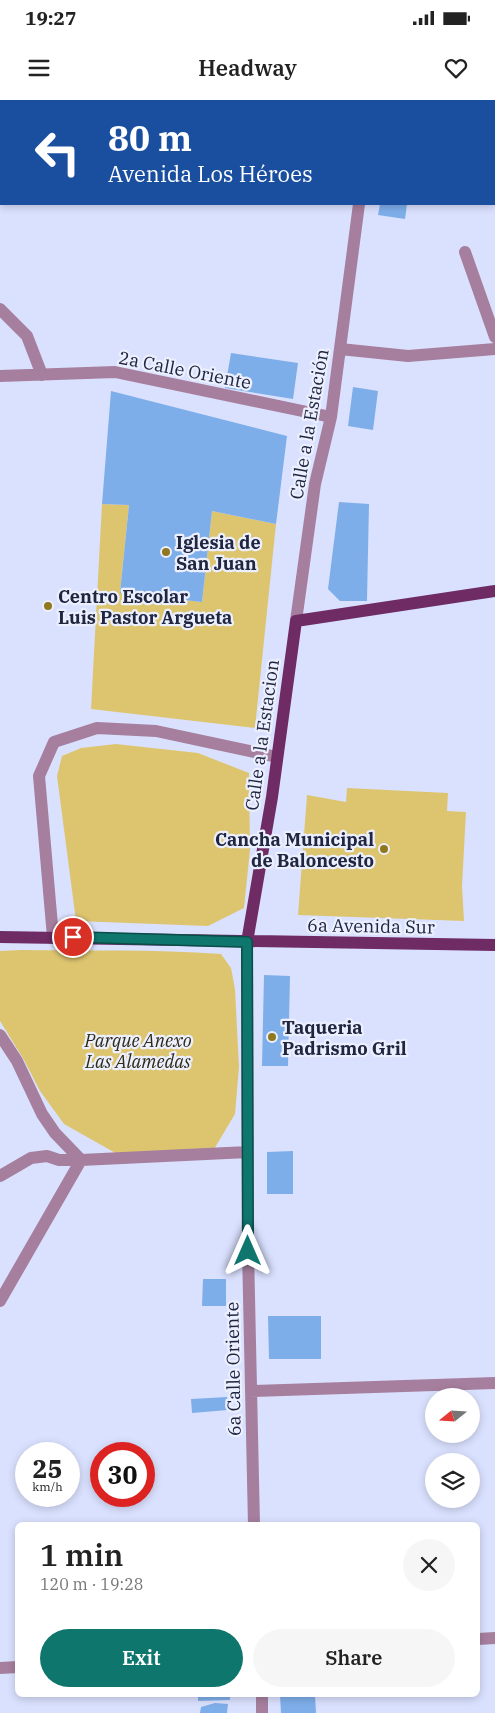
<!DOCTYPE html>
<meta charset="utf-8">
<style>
:root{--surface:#fff;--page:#f6f6f6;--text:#222;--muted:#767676;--accent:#0f766e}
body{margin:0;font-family:"IBM Plex Serif",serif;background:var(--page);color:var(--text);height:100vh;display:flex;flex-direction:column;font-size:19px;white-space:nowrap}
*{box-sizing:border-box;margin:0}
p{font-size:16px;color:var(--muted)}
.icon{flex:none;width:28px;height:28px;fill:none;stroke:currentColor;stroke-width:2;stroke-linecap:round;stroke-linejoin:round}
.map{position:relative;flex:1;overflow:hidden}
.details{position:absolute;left:15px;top:1422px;width:465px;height:175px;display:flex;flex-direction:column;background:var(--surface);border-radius:8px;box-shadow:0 2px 8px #0003}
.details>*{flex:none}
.hud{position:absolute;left:0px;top:0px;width:495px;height:105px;box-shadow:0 2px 8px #0003;background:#1a4fa0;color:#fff;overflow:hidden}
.needle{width:32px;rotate:252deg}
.controls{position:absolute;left:425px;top:1288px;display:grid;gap:10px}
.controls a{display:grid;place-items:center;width:55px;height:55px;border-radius:50%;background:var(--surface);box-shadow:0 2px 8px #0003;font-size:25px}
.speed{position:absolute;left:15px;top:1342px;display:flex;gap:10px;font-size:25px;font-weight:700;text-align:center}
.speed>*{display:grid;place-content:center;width:65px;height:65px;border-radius:50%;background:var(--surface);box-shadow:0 2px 8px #0003;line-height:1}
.speed small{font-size:12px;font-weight:400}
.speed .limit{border:8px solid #d22;background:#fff;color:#111}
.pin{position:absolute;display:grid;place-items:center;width:42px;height:42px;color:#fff;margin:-21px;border:2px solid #fff;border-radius:50%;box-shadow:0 1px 5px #0007}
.me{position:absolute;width:55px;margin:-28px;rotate:0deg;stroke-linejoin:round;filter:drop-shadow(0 0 4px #0008)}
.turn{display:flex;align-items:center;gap:18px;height:105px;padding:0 25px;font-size:22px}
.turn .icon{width:65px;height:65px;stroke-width:2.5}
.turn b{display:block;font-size:35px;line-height:42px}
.round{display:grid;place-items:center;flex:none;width:52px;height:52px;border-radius:26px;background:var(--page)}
.headline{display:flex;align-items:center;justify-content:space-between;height:85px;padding:0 25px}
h1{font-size:30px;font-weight:600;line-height:38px}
.action{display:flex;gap:10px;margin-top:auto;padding:10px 25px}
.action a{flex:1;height:58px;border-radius:30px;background:var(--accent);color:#fff;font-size:20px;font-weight:600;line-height:58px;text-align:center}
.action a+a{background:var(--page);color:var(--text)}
.status{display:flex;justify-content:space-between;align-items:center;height:35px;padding:0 25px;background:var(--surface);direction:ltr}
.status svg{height:14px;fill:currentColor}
header{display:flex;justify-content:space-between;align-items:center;height:65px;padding:0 25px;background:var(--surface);font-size:22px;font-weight:600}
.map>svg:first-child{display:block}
</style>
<div class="status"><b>19:27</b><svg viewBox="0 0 49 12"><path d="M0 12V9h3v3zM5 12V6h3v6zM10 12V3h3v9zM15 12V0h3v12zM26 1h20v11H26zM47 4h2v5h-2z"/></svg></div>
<header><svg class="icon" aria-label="menu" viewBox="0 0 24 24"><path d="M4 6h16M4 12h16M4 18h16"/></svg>Headway<svg class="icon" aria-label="heart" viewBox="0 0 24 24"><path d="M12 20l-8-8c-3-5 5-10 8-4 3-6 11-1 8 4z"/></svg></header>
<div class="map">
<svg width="495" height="1613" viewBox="0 0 495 1613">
<rect width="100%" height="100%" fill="#dae1fe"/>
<path fill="#ddc570" d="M102,404l27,1 -9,88 82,9 10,-91 64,13 -21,204 -164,-19z
M116,644l82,9 51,20 1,77 -6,58 -36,18 -132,-5 -19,-145 5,-20 19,-8z
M347,688l101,5 -1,18 19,1 -4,74 2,35 -166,-6 9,-120 39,7z
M21,850c67,1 133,-1 200,4l10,14 4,21 4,78 -4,47 -25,42 -84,3 -62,-35 -24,-33 -16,-31 -24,-39v-70z"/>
<path fill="#7eaeea" d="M380,104h27l-2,15 -27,-4z
M231,253l67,10 -5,36 -68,-11z
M353,287l25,4 -5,39 -25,-4z
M111,291l176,45 -11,88 -64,-13 -10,91 -82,-9 9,-88 -27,-1z
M339,402l30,2 -2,97h-27l-12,-12z
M264,875l26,1 -2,90h-26z
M293,1051v43h-26v-42z
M203,1179h23v27h-24z
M268,1216h53v43h-52z
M227,1297l1,13 -36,3 -1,-14z
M198,1595h32v5l-32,1z
M280,1595h35l1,18h-35z
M215,1603l13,1 -1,9h-27l1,-6z"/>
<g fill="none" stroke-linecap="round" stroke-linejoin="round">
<path stroke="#a67f9e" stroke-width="12" d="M174,0v1
M375,1v-1
M465,152l30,85
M0,209l27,27 15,39
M340,249l68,7 87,-7
M0,276l115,-4 216,45
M296,521l19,-137 16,-67 28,-213
M53,837l-14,-161 15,-34 43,-14 59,3 121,26
M247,842l1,309 6,274
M0,935l17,26 25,53 13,19 26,27
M0,1076l31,-18 16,-2 12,4h22l167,-8
M0,1201l81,-141
M251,1291l244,-8
M478,1539l17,-1
M0,1568l18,-1
M262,1595v18"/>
<path stroke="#6e2b64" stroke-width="12" d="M0,837l495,8
M247,842l25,-145 24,-176 199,-30"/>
</g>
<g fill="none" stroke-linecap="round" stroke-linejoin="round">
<defs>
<path id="route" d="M73,837l174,5 1,309"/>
</defs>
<use href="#route" stroke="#0a4d48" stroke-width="12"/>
<use href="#route" stroke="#0f766e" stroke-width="9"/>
</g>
<g fill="#8f781d" stroke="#ebeffe" stroke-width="2">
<circle cx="166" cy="452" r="5"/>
<circle cx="48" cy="506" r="5"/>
<circle cx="384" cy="749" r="5"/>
<circle cx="272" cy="937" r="5"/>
</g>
<g text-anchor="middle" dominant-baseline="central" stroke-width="4.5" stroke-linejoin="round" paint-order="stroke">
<g font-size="18" fill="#202540" stroke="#ebeffe">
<text transform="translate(185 270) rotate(11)">2a Calle Oriente</text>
<text transform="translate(309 324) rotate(-80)">Calle a la Estación</text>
<text transform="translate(262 635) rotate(-82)">Calle a la Estacion</text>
<text transform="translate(371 826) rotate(1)">6a Avenida Sur</text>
<text transform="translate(233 1269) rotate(-91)">6a Calle Oriente</text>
</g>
<g font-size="18" font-weight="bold" fill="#202540" stroke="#ebeffe" text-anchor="start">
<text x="176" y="442">Iglesia de<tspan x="176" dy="21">San Juan</tspan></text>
<text x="58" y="496">Centro Escolar<tspan x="58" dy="21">Luis Pastor Argueta</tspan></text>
<text x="374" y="739" text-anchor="end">Cancha Municipal<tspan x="374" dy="21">de Baloncesto</tspan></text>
<text x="282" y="927">Taqueria<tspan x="282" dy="21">Padrismo Gril</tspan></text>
</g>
<g font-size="18" font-style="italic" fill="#2f2a15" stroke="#ebeffe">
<text x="138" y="940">Parque Anexo<tspan x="138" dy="21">Las Alamedas</tspan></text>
</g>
</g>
</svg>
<div class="controls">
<a><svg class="needle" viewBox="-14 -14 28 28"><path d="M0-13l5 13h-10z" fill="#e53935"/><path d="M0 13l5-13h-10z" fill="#767676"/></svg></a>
<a><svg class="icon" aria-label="layers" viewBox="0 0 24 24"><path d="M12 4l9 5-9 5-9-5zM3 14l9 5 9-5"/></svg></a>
</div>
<div class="speed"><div>25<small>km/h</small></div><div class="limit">30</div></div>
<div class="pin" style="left:73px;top:837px;background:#d93025"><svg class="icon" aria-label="arrive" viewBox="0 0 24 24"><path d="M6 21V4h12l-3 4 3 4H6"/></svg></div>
<svg class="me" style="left:248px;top:1151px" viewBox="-20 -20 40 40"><path d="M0-17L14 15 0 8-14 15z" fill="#0f766e" stroke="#fff" stroke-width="4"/></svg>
<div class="hud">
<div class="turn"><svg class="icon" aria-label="left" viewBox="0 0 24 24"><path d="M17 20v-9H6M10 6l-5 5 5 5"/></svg><div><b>80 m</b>Avenida Los Héroes</div></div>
</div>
<section class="details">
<div class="headline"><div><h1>1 min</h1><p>120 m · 19:28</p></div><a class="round"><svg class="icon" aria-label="close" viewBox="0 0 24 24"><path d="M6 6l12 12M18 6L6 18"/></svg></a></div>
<div class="action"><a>Exit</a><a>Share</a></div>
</section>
</div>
